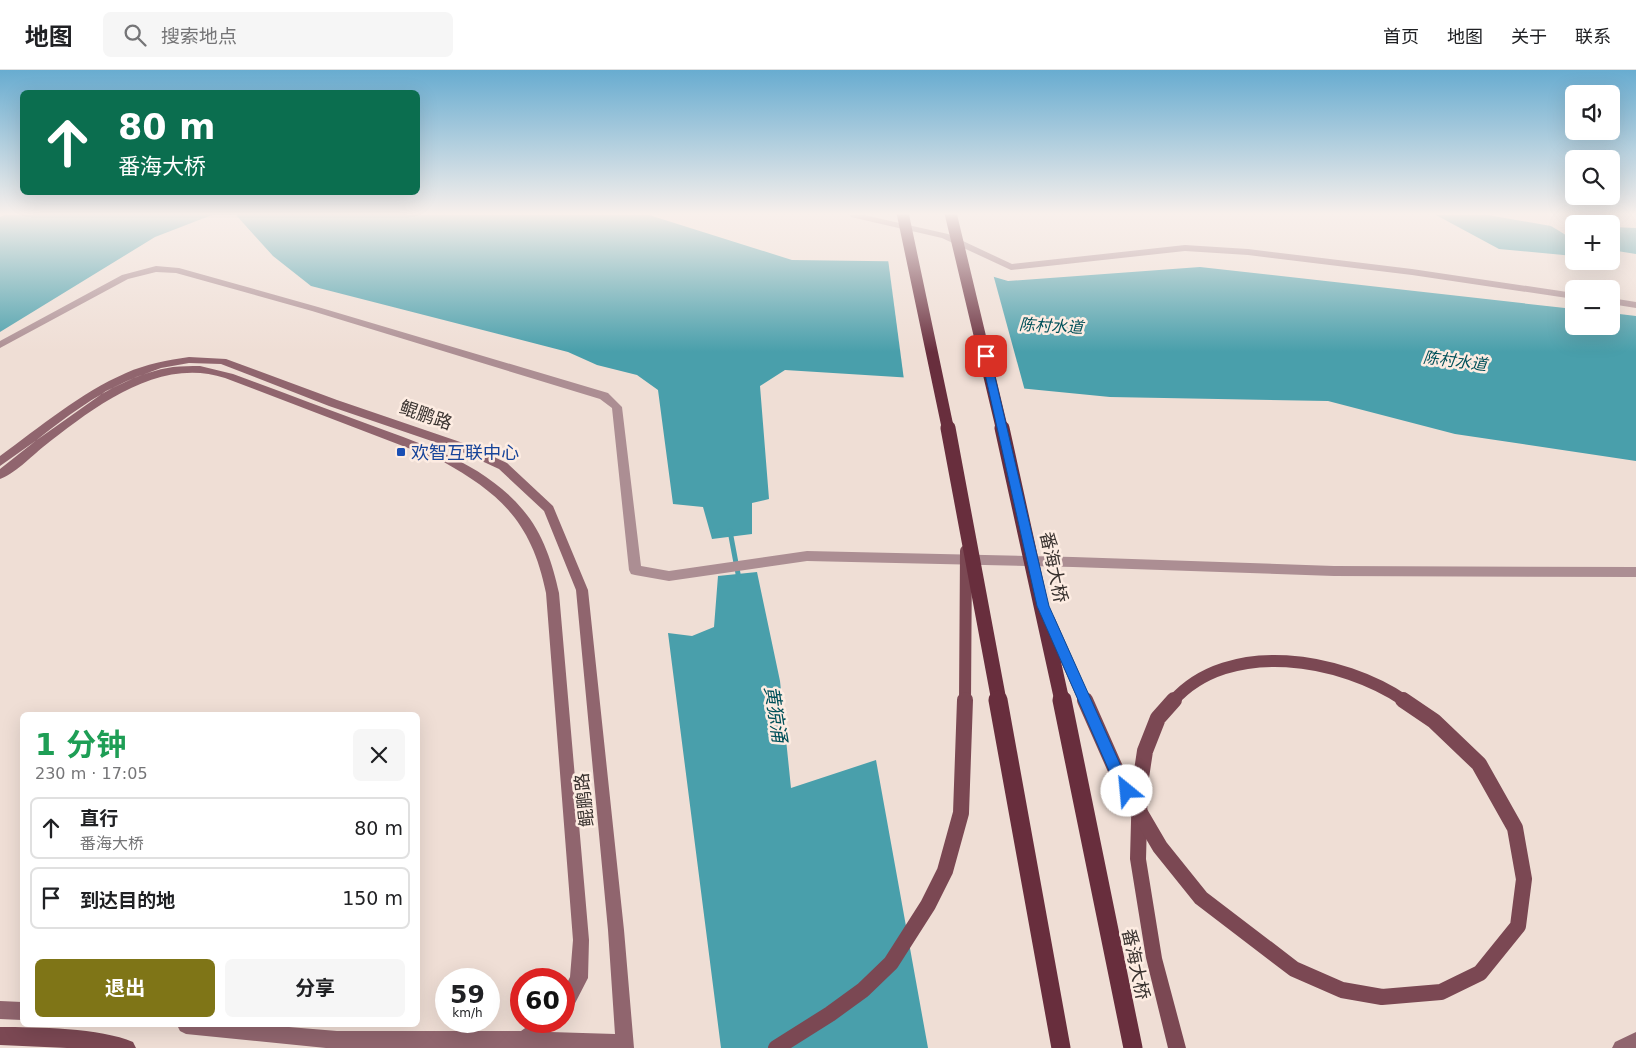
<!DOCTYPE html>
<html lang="zh">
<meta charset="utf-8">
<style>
:root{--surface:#fff;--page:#f6f6f6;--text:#202124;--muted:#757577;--line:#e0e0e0;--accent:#7f7517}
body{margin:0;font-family:"DejaVu Sans","Noto Sans SC",sans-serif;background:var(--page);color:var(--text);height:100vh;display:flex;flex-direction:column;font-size:19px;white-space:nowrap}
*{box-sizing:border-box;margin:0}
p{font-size:16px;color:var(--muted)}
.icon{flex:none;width:28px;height:28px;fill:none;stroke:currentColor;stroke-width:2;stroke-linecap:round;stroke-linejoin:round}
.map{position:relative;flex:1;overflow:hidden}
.drawer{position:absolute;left:20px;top:642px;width:400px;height:315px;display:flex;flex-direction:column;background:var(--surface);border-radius:8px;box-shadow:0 5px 20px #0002}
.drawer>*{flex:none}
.hud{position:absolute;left:20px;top:20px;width:400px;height:105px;border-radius:8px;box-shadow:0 5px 20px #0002;background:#0b6e4f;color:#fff;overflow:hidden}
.tools{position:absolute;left:1565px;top:15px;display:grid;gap:10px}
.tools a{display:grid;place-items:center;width:55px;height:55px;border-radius:8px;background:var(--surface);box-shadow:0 5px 20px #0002;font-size:25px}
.speed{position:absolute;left:435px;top:898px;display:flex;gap:10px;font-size:25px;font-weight:700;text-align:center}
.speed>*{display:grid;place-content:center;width:65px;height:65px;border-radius:50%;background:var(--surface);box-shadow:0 5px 20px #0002;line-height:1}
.speed small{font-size:12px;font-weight:400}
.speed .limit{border:8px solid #d22;background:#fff;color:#111}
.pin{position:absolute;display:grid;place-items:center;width:42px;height:42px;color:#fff;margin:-21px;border-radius:10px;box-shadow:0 2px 8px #0006}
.me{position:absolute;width:55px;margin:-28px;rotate:332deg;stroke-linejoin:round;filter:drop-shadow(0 0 4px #0008)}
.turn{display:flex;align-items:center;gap:18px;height:105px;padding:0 15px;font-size:22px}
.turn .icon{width:65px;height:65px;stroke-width:2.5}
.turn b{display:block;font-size:35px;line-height:42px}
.round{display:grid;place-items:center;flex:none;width:52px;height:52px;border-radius:8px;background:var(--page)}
.headline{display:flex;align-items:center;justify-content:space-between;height:85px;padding:0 15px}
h1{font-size:30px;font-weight:700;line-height:38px;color:#1e9e55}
.action{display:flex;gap:10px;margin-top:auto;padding:10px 15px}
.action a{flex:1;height:58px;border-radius:8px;background:var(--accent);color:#fff;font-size:20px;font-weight:700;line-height:58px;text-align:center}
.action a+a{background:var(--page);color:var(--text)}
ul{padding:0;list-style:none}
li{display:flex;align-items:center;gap:15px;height:62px;margin:0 10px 8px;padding:0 5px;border:2px solid var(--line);border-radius:8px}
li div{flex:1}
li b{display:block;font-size:19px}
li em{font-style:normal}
header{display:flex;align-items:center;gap:30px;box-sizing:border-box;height:70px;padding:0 25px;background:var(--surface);border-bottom:1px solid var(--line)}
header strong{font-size:24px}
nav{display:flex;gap:28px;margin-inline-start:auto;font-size:18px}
.search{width:350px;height:45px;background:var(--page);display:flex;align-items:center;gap:12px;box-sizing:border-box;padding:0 18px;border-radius:8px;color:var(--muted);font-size:19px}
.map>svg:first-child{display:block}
</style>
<header>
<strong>地图</strong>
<div class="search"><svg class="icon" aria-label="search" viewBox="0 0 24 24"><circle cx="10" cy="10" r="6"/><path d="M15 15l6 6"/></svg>搜索地点</div>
<nav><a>首页</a><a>地图</a><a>关于</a><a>联系</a></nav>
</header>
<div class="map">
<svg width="1636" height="978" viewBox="0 0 1636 978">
<rect width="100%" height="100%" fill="#efded5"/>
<path fill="#499fab" d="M5,145h207l-57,22 -155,95v-115z
M236,145h413l143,45 151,2 65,19 192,-14 374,42v17h37v-13l25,3v145l-181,-27 -127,-33 -218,-4 -181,-18 -144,-9 -25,16 9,113 -17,4v31l-40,5 -9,-32 -30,-3 -15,-114 -21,-15 -40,-10 -29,-13 -257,-66 -38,-30z
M1436,145h52l63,11 23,14v16l-75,-7z
M1611,157l25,1v26l-25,-4z
M757,502l23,109 11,107 85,-28 52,288h-207l-53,-415 24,3 22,-9 4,-51z"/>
<path fill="#efded5" d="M888,189h55l50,15 32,117 -121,-11z"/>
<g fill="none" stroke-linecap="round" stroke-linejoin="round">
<path stroke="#499fab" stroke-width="5" d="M730,461l9,48"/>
<path fill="#ac8e93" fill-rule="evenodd" d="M850,145h14l84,19 64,30 173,-19 63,4 164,20 162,24v6l-162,-24 -164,-20 -63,-4 -174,19 -69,-32 -91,-21z
M156,196l23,2 139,39 290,86 14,14 19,159 28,5 138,-20 266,6 261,9 302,1v10l-302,-1 -261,-9 -266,-6 -138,20 -34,-6 -4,-1 -2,-4 -17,-162 -12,-9 -288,-88 -136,-38 -20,-1 -28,7 -128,69v-7l122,-66z
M1611,228l25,4v6l-25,-4z"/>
<path fill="#90656e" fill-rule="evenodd" d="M189,287l37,2 111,41 129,44 41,19 46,43 35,84 36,340 10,118h-308l-140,-14 -6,-3 -3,-6h88l72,6h184l14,-10h24l-3,6 -6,5 65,2 -7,-104 -32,-340 -32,-79 -45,-42 -41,-19 -129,-44 -108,-42 -32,-1 -28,5 -27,10 -28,13 -106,75v-10c40,-29 80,-63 126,-83 20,-9 42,-13 63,-16z
M200,296l33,8c44,16 88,33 132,49 56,21 118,39 158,87 20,23 30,55 36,83l30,347 -1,38 -18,35 -6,3v-27l6,-12 3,-37 -27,-347c-14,-69 -43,-98 -104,-132l-217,-83c-67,-22 -132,30 -182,69 -11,9 -30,28 -43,32v-10c51,-39 107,-92 173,-102 9,-1 18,-1 27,-1z
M0,931l22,1v18l-22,-1z
M1636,962v16h-24l3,-6z"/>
<path fill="#7b4853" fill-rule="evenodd" d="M1140,707l5,2 3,5 -2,75 16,99 24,90h-18l-22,-90 -16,-99 2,-75 3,-5z
M0,957c36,0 101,1 133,15l3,6h-69l-67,-3z"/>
<path stroke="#7b4853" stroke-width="12" d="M1049,550l36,81
M965,631l1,-150
M1173,631c56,-63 169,-43 232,0"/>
<path stroke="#7b4853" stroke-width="16" d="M1085,630l34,77 41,70 41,51 93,71 48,21 40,7 59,-5 39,-19 38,-47 6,-47 -9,-51 -36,-64 -45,-43 -31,-21
M1140,714l5,-33 13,-33 16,-18
M776,978l54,-34 33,-24 28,-27 37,-58 17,-34 16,-58 4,-113"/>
<path stroke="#682e3d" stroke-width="12" d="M903,145l45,214
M951,145l51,214"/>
<path stroke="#682e3d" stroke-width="15" d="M948,358l51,273
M1002,358l60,273"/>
<path stroke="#682e3d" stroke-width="19" d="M998,630l63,348
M1062,630l71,348"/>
</g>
<linearGradient id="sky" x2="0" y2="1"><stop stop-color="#68acd0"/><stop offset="0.51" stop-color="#f8f0ec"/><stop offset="1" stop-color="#f8f0ec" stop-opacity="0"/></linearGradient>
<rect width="1636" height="282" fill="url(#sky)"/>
<path fill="#1a73e8" stroke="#114b97" d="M982,284h4l4,2 59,250 75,167 10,18 -2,5 -5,2 -5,-2 -8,-14 -77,-176 -56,-250z"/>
<rect fill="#1a4fb4" stroke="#fdece2" stroke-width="2" x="396" y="377" width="10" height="10" rx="2.5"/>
<g text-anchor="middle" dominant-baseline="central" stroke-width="5" stroke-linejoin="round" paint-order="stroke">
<g font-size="16" font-style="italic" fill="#005059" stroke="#fdece2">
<text transform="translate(1051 256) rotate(3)">陈村水道</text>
<text transform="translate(1455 291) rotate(7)">陈村水道</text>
</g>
<g font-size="18" fill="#39322f" stroke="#fdece2">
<text transform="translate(426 345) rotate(19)">鲲鹏路</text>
<text transform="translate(1054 497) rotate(78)">番海大桥</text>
<text transform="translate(584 730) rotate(-96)">鲲鹏路</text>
<text transform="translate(1136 894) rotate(78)">番海大桥</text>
</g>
<g font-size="18" fill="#164399" stroke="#fdece2" text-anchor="start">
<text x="411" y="382">欢智互联中心</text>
</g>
<g font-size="19" font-style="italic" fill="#005059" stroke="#fdece2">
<text transform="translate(776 644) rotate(81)">黄猄涌</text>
</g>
</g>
</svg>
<div class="tools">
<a><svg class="icon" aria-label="sound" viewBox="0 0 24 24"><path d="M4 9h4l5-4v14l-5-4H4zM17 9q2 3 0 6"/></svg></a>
<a><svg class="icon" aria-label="search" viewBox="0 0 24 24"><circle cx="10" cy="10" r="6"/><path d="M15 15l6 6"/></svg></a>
<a>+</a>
<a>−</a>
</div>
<div class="speed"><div>59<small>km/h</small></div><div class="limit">60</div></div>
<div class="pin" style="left:986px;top:286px;background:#d93025"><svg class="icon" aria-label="arrive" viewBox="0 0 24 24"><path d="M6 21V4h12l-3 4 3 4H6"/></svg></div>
<svg class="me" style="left:1127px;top:721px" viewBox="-20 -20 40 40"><circle r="19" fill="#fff"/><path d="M0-13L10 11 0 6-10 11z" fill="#1a73e8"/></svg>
<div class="hud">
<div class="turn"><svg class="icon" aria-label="ahead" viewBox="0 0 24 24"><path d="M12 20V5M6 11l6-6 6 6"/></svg><div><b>80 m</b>番海大桥</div></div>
</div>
<section class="drawer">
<div class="headline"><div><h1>1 分钟</h1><p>230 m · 17:05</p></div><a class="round"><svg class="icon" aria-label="close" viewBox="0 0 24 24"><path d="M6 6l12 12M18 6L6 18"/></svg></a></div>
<ul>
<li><svg class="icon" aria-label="ahead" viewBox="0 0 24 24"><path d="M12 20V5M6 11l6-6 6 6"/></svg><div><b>直行</b><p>番海大桥</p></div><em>80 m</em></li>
<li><svg class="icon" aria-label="arrive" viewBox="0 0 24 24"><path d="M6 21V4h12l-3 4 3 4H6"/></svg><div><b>到达目的地</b></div><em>150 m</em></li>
</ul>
<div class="action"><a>退出</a><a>分享</a></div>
</section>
</div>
